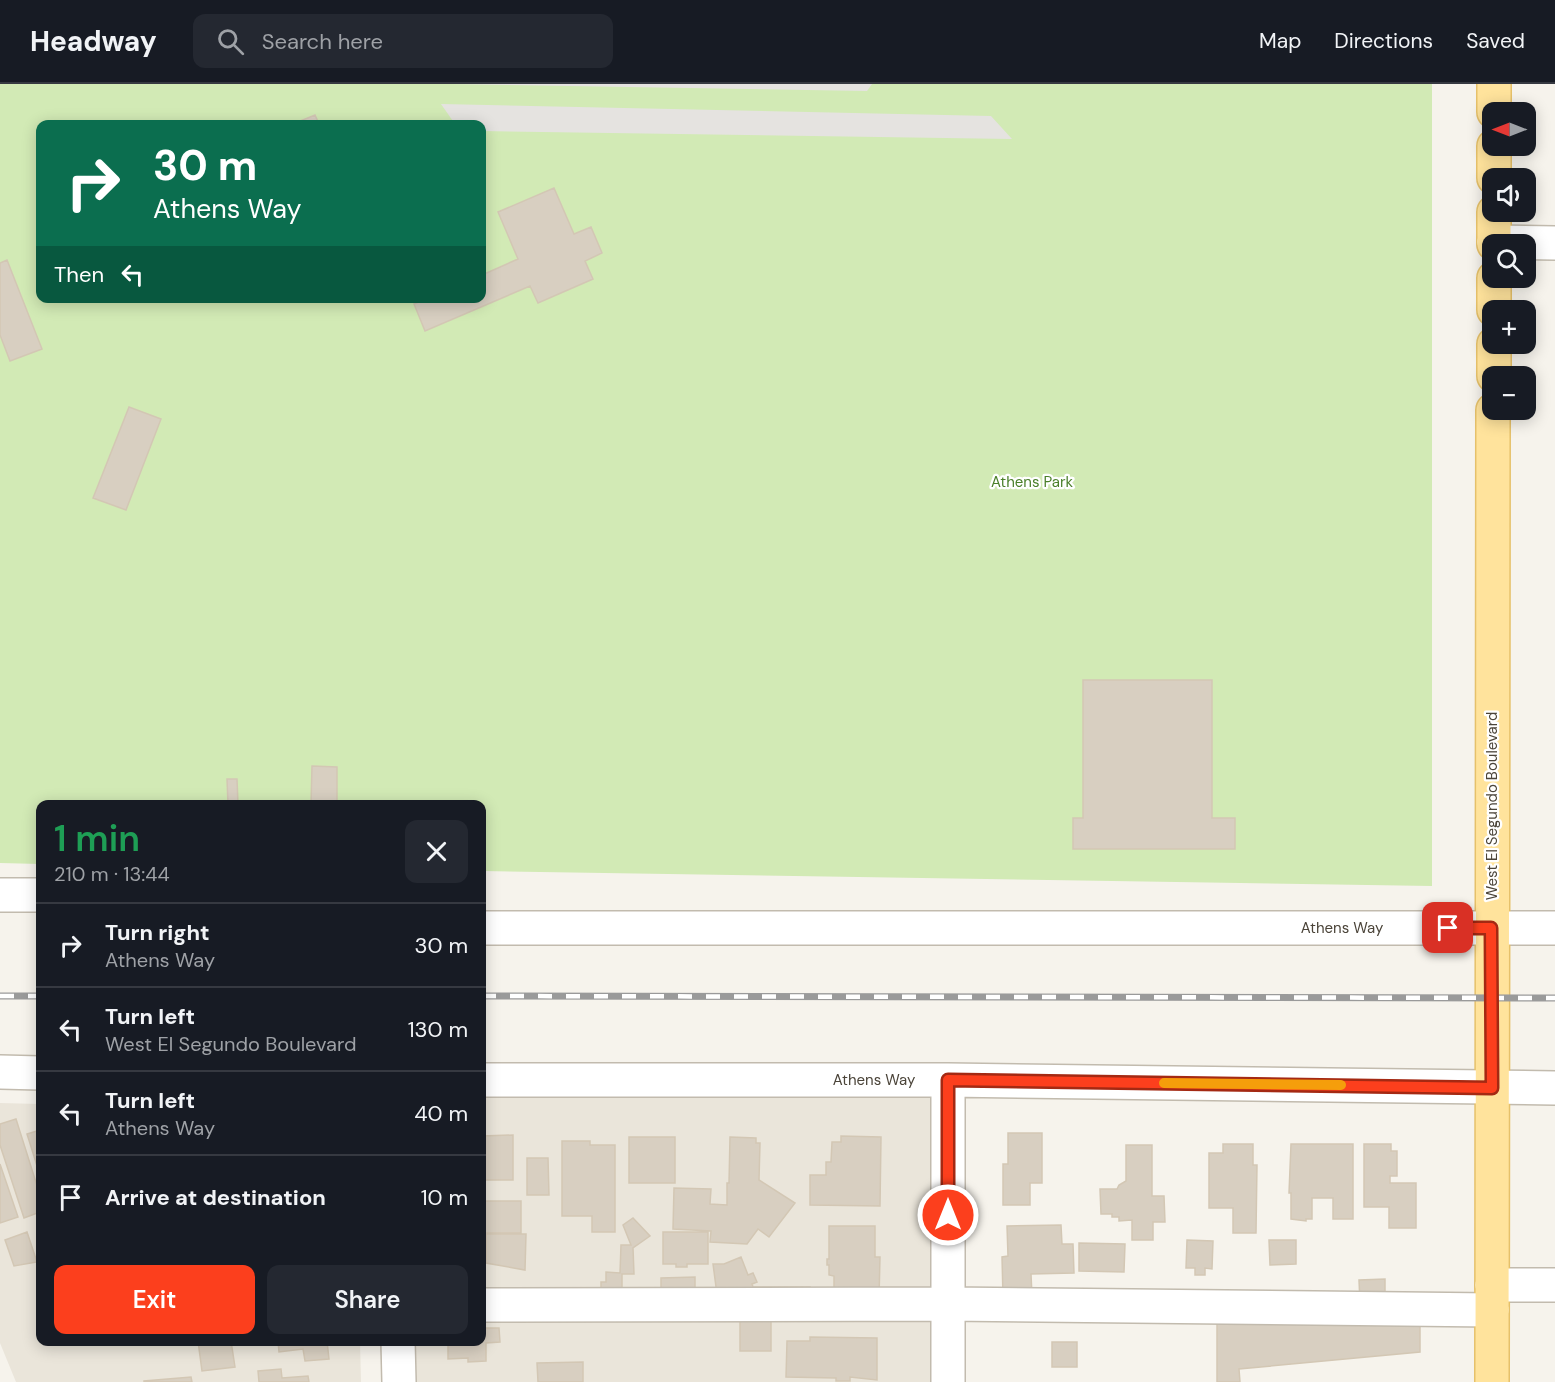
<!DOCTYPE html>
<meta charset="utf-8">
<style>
:root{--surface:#171b24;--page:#242831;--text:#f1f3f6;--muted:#9ea1a6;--line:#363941;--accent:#fc3f1d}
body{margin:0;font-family:"DM Sans",sans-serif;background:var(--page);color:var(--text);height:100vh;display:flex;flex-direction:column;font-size:22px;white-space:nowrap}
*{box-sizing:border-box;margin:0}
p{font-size:20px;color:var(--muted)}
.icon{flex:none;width:33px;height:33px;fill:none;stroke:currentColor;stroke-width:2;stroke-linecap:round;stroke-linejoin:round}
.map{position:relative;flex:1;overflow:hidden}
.details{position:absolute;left:36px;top:716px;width:450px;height:546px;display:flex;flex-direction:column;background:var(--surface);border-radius:12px;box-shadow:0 3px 15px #0003}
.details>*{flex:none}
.banner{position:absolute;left:36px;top:36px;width:450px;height:183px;border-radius:12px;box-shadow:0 3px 15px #0003;background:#0b6e4f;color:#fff;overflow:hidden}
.needle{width:39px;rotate:270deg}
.fabs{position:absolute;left:1482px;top:18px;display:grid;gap:12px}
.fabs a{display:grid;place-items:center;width:54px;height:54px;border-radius:12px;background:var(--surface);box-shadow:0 3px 15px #0003;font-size:30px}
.pin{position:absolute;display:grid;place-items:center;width:51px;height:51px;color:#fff;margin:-26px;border-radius:12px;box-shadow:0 3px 9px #0006}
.me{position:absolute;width:66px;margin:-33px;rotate:0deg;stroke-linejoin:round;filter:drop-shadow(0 0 4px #0008)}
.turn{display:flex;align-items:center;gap:21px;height:126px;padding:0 18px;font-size:27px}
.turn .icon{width:78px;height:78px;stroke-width:2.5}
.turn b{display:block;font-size:42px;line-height:51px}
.then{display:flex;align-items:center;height:57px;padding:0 18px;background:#0003;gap:12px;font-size:22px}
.round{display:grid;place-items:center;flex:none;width:63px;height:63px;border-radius:12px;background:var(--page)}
.summary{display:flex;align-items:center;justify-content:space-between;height:102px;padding:0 18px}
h1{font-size:36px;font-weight:600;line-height:45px;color:#1e9e55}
.cta{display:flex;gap:12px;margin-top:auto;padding:12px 18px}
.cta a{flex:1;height:69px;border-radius:12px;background:var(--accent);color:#fff;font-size:24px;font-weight:600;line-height:69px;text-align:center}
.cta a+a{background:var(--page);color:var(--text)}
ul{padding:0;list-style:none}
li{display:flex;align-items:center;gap:18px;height:84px;padding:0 18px;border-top:2px solid var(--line)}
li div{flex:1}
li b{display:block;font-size:22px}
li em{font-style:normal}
header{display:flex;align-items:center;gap:36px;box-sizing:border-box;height:84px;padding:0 30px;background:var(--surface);border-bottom:2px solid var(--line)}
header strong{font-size:28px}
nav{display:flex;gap:33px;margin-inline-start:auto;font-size:21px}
.search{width:420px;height:54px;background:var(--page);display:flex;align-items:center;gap:15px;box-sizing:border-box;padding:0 21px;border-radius:12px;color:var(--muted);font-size:22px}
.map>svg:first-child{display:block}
</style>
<header>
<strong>Headway</strong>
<div class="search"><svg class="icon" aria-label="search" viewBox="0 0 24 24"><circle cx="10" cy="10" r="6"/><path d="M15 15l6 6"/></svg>Search here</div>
<nav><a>Map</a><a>Directions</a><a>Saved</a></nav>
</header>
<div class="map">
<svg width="1555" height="1298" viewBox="0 0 1555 1298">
<rect width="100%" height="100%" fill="#f6f3ec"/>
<path fill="#eae5da" d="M482,996h466v302h-549l-1,-41h84z
M0,1019l40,1v237h320l1,41h-345l-16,-39z"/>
<path fill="#d2eab5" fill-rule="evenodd" d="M0,0h1432v802l-950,-15v-67h-442v60l-40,-1zM40,40h442v174h-442z"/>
<path fill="#e5e3e0" d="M451,0h421l-5,7z
M441,20l550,12 21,23 -530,-8v-7h-27z"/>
<path fill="#d8cfc1" stroke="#d3c7b4" stroke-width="1.5" d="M315,31l4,9h-26z
M554,104l20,46 17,-7 11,26 -17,8 8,18 -55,24 -8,-17 -105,45 -11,-27 13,-6h55v-23l36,-16 -20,-47z
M7,176l35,89 -32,12 -10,-26v-72z
M129,323l32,12 -35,91 -33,-12z
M1083,596h129v138h23v31h-162v-31h10z
M312,682l25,1v37h-26z
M227,695h10l1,25h20h-30z
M16,1035l24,76v17l-16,6 -24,-73v-21z
M40,1046v39h-2l-11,-35z
M1008,1049h34v50h-12v22h-27v-41h5z
M513,1051v45h-31v-44z
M841,1052l40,1 -1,69 -70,-1v-30h16v-13h5l1,-20h9z
M629,1053h46v46h-46z
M730,1053l26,1v5h4l-1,37 36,23 -26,34 -11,-8 -11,15 -37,-2 1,-11 -38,-2 1,-41 37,1 -1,15 17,1v-22h2z
M562,1057h28v4h25v87h-23v-16h-30z
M1223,1060h30v21h4l-1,68h-23v-25h-24v-55h14z
M1291,1060h62v75h-20v-21h-21v21h-6v2l-15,-2v-26h-2z
M1364,1060h27v7h6v25h-7v7h26v45h-27v-21h-25z
M1126,1061h26v51h12l1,26h-12v18h-21v-20l-13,1v-4h-7v-3h-11l-1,-25h17l2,-4 7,-4z
M527,1074h21l1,37h-22z
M0,1080l18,53 -18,6z
M484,1117h37v32h-37z
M633,1134l17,18 -17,12 1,26h-12v23h-21v-15h5v-10l14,1 1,-28h10l-8,-20z
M1061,1141l1,19h11l1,29 -43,1 1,22 -29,1 -1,-40 6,-1 -1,-30z
M829,1142h46v31h5l-1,41 -45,-1v-21l-5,-1v-10h-2v-6h2z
M27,1148l10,30 -23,4 -9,-26z
M663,1148h45v32h-21v3h-11v-3h-13z
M486,1150h40l-1,36 -39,-7z
M1187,1156l26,1 -1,28 -7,-1v7h-10v-7h-9z
M1269,1156h27v24l-26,1z
M1079,1159l46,1 -1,28 -45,-1z
M741,1173l7,18 5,-2 4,9 -5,2 1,3h57v15h-92l-5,-38h11z
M695,1193v20l-34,1v-20z
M1385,1195v24h-25l-1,-23z
M740,1236h31v31h-31z
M1217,1236h203v32l-181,17 1,13h-23z
M482,1244h17l1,14 -14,1v18l-18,1v-4l-20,1v-18h34z
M810,1253l67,1v42l-27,-3v4h-14v-3l-50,-1 1,-36h23z
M198,1257h33l4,26 -33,4z
M278,1257h49l2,18 -24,2 -2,-12 -24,3z
M1052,1258h25v25h-25z
M583,1278v20h-45l-1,-19z
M281,1285l1,9 26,-2 1,6h-50l-1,-11z
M191,1293l1,5h-48v-1z"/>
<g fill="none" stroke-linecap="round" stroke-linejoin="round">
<defs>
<path id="minor" d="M1494,158l61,1
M0,811h40
M482,844h1073
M0,988l40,1
M482,996h466l607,8
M948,996v302
M1492,1201h63
M482,1221l466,-1 544,6
M398,1257l1,41"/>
<path id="major" d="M1494,28v-28
M1494,94v-32
M1494,160v-32
M1494,194v32
M1494,292v-32
M1492,1298l1,-972"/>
</defs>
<use href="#minor" stroke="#c2bbae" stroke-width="36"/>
<use href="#major" stroke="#e6c16a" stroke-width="36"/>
<use href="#minor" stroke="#fff" stroke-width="33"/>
<use href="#major" stroke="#ffe39c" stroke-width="33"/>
<defs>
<path id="rail" d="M0,912h40
M482,912l1073,2"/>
</defs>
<use href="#rail" stroke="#9a9a9a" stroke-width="7"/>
<use href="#rail" stroke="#fff" stroke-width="4.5" stroke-dasharray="14" stroke-linecap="butt"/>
</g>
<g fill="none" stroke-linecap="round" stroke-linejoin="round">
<defs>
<path id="route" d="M948,1131v-135l544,8 -1,-160h-43"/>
</defs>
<use href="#route" stroke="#a42913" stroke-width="15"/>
<use href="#route" stroke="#fc3f1d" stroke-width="10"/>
<path stroke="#f59e0b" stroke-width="10" d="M1164,999l177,2"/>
</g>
<g text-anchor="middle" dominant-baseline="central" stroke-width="4.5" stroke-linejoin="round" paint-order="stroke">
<g font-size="15" fill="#4a7f2a" stroke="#fff">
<text x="1032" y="398">Athens Park</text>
</g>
<g font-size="15" fill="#4b4439" stroke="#fff">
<text transform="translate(1492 722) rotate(-90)">West El Segundo Boulevard</text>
<text x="1342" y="844">Athens Way</text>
<text x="874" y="996">Athens Way</text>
</g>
</g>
</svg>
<div class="fabs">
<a><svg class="needle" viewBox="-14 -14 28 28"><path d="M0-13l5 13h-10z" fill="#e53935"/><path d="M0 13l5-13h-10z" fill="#9ea1a6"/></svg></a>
<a><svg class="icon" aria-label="sound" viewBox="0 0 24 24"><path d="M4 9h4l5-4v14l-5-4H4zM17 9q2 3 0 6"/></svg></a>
<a><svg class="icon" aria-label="search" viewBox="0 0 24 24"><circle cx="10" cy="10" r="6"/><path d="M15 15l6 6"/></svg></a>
<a>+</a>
<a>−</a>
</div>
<div class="pin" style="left:1448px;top:844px;background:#d93025"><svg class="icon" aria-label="arrive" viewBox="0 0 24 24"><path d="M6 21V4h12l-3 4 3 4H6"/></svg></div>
<svg class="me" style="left:948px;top:1131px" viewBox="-20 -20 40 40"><circle r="17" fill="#fc3f1d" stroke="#fff" stroke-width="3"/><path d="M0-11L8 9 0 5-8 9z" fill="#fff"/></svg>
<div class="banner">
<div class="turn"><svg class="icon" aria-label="right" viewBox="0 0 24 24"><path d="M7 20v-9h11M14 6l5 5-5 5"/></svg><div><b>30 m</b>Athens Way</div></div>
<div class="then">Then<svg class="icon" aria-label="left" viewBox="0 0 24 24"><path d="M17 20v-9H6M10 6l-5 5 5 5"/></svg></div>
</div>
<section class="details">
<div class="summary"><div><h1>1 min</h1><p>210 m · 13:44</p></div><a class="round"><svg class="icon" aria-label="close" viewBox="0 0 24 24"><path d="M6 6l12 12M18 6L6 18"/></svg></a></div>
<ul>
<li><svg class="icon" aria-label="right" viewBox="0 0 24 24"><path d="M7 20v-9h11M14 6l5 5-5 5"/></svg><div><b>Turn right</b><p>Athens Way</p></div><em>30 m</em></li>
<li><svg class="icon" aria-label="left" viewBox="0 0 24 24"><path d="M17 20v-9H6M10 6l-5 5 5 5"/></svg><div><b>Turn left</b><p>West El Segundo Boulevard</p></div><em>130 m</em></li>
<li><svg class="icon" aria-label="left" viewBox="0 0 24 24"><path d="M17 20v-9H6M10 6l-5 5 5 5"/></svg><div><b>Turn left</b><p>Athens Way</p></div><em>40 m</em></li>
<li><svg class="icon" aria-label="arrive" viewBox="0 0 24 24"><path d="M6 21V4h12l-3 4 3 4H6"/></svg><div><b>Arrive at destination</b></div><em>10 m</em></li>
</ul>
<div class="cta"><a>Exit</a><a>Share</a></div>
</section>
</div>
